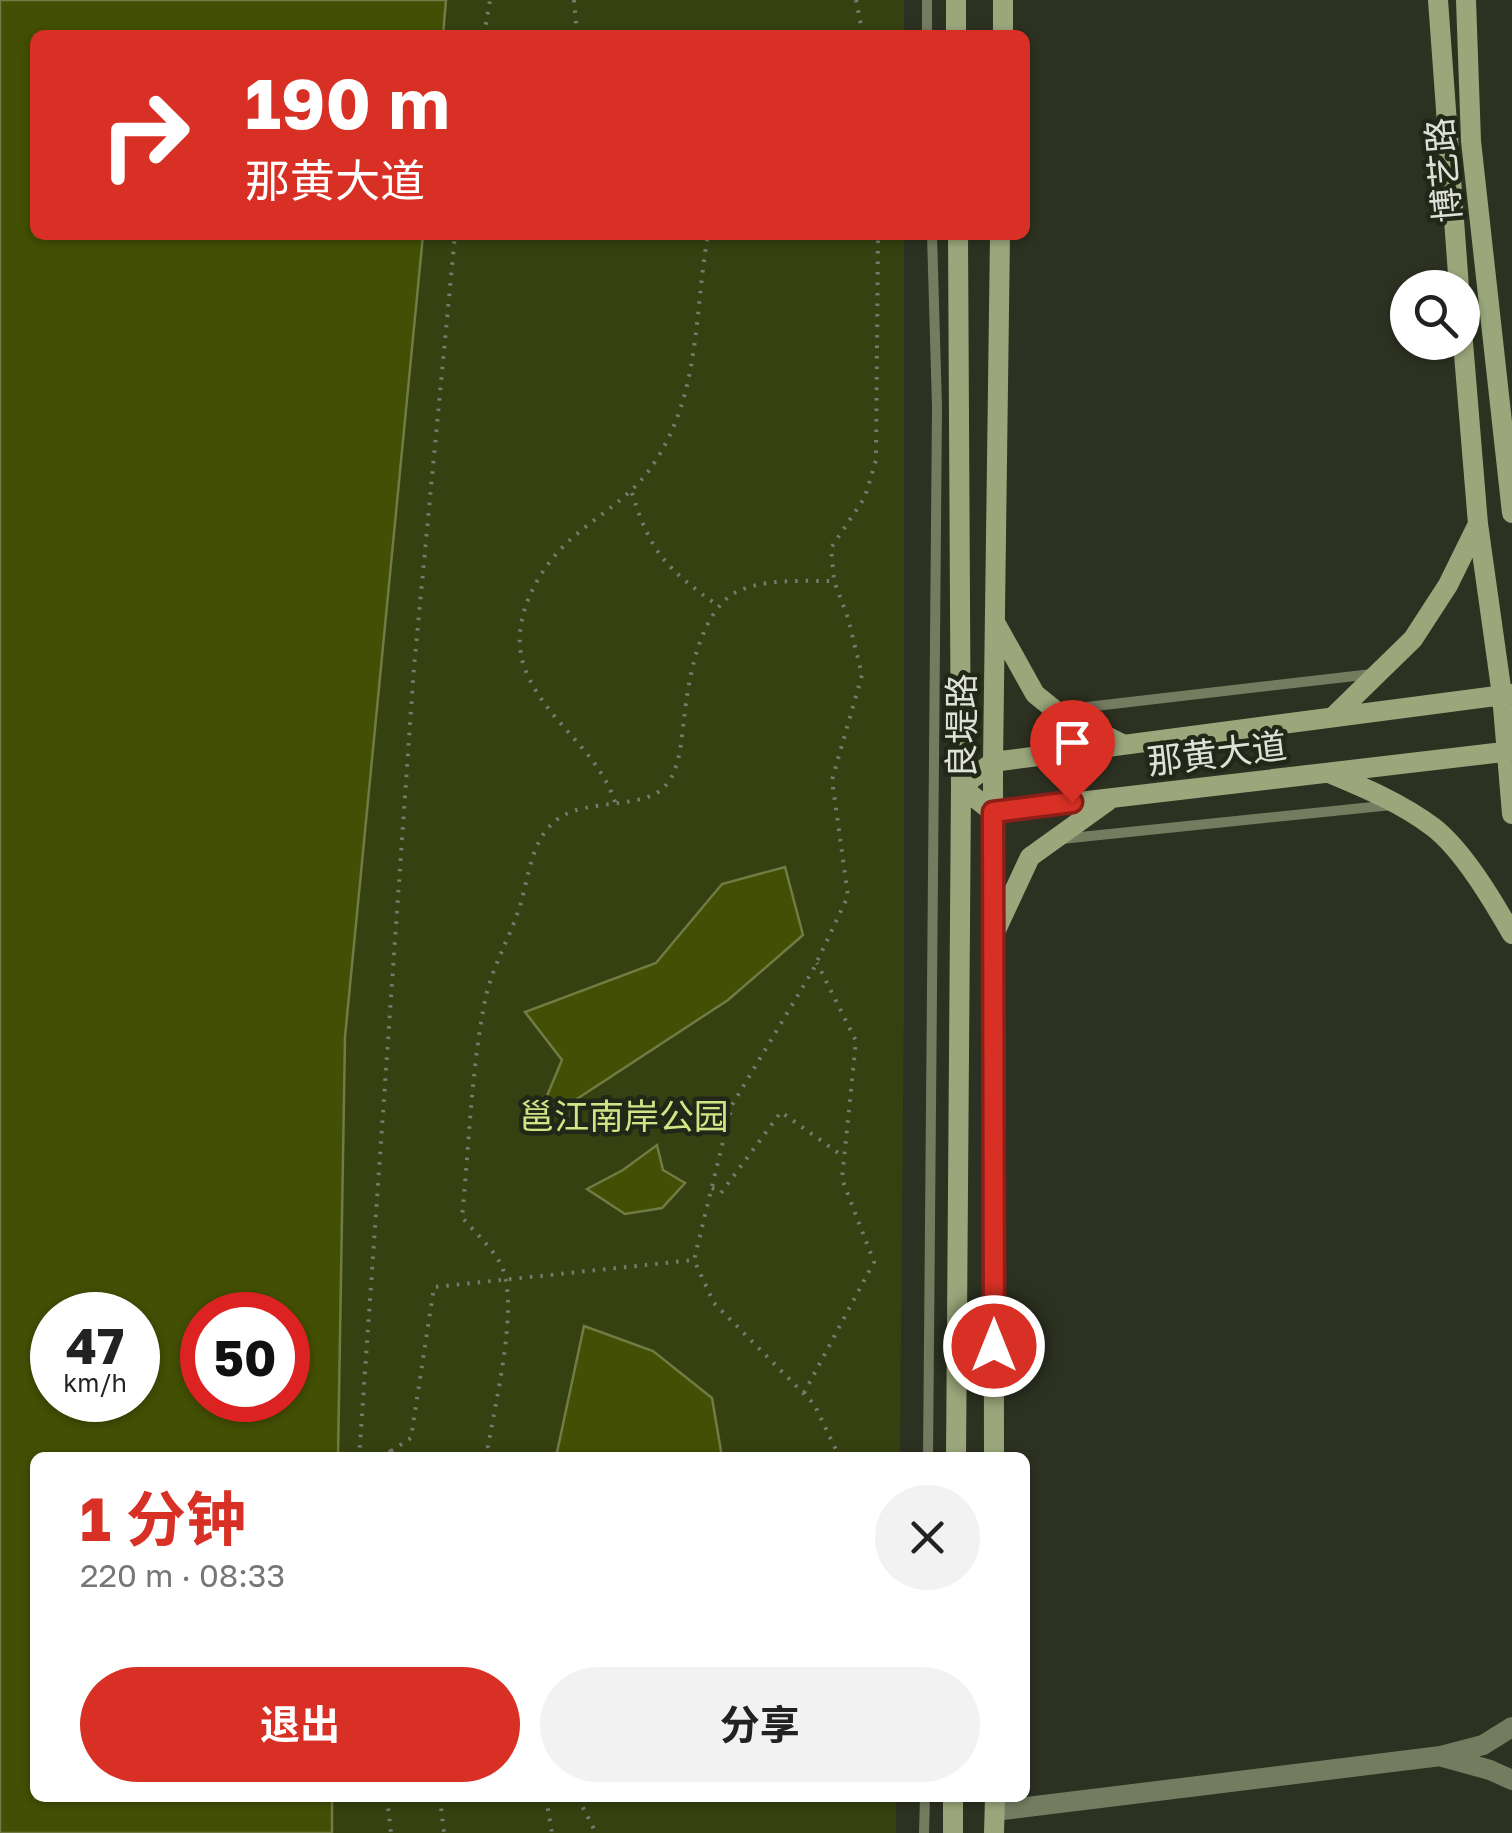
<!DOCTYPE html>
<html lang="zh">
<meta charset="utf-8">
<style>
:root{--surface:#fff;--page:#f2f2f2;--text:#222;--muted:#767676;--accent:#d93025}
body{margin:0;font-family:"Golos Text","Noto Sans SC",sans-serif;background:var(--page);color:var(--text);height:100vh;display:flex;flex-direction:column;font-size:38px;white-space:nowrap}
*{box-sizing:border-box;margin:0}
p{font-size:32px;color:var(--muted)}
.icon{flex:none;width:55px;height:55px;fill:none;stroke:currentColor;stroke-width:2;stroke-linecap:round;stroke-linejoin:round}
.map{position:relative;flex:1;overflow:hidden}
.side{position:absolute;left:30px;top:1452px;width:1000px;height:350px;display:flex;flex-direction:column;background:var(--surface);border-radius:15px;box-shadow:0 2px 8px #0004}
.side>*{flex:none}
.top-card{position:absolute;left:30px;top:30px;width:1000px;height:210px;border-radius:15px;box-shadow:0 2px 8px #0004;background:#d93025;color:#fff;overflow:hidden}
.fabs{position:absolute;left:1390px;top:270px;display:grid;gap:20px}
.fabs a{display:grid;place-items:center;width:90px;height:90px;border-radius:50%;background:var(--surface);box-shadow:0 2px 8px #0004;font-size:50px}
.speed{position:absolute;left:30px;top:1292px;display:flex;gap:20px;font-size:50px;font-weight:700;text-align:center}
.speed>*{display:grid;place-content:center;width:130px;height:130px;border-radius:50%;background:var(--surface);box-shadow:0 2px 8px #0004;line-height:1}
.speed small{font-size:25px;font-weight:400}
.speed .limit{border:15px solid #d22;background:#fff;color:#111}
.pin{position:absolute;display:grid;place-items:center;width:85px;height:85px;color:#fff;margin:-102px -42px;border-radius:50% 50% 50% 0;rotate:-45deg;box-shadow:0 0 10px #0007}
.pin .icon{rotate:45deg}
.me{position:absolute;width:110px;margin:-55px;rotate:0deg;stroke-linejoin:round;filter:drop-shadow(0 0 8px #0008)}
.turn{display:flex;align-items:center;gap:35px;height:210px;padding:0 50px;font-size:45px}
.turn .icon{width:130px;height:130px;stroke-width:2.5}
.turn b{display:block;font-size:70px;line-height:85px}
.round{display:grid;place-items:center;flex:none;width:105px;height:105px;border-radius:52px;background:var(--page)}
.overview{display:flex;align-items:center;justify-content:space-between;height:170px;padding:0 50px}
h1{font-size:60px;font-weight:700;line-height:75px;color:var(--accent)}
.cta{display:flex;gap:20px;margin-top:auto;padding:20px 50px}
.cta a{flex:1;height:115px;border-radius:60px;background:var(--accent);color:#fff;font-size:40px;font-weight:700;line-height:115px;text-align:center}
.cta a+a{background:var(--page);color:var(--text)}
.map>svg:first-child{display:block}
</style>
<div class="map">
<svg width="1512" height="1833" viewBox="0 0 1512 1833">
<rect width="100%" height="100%" fill="#2c3121"/>
<path fill="#364111" d="M446,0h458v35h-461z
M423,235h481v765l-4,457 -562,1 7,-421z
M332,1798h564v35h-564z"/>
<path fill="#424f04" stroke="#717b43" stroke-width="2.5" fill-rule="evenodd" d="M0,0h446l-3,35h-408v200h388l-78,802 -7,420 -303,1v340h297v35h-332zM138,1315v85h-86v-85zM202,1315h86v85h-86z
M785,867l18,68 -75,65 -194,127 28,-67 -37,-48 131,-49 66,-79z
M657,1145l6,25 22,13 -23,25 -37,6 -38,-25 36,-19z
M584,1326l69,25 59,47 10,59h-166z"/>
<g fill="none" stroke-linecap="round" stroke-linejoin="round">
<path stroke="#777b6d" stroke-width="4" stroke-dasharray="2.5 8" stroke-linecap="butt" d="M574,0l3,35
M856,0l7,35
M484,35l6,-35
M864,235l14,3
M632,493c18,59 35,76 85,112
M615,802c-18,-55 -74,-83 -92,-139 -13,-44 15,-94 47,-123 32,-29 64,-43 88,-83 43,-70 36,-145 50,-222
M712,1188l9,5 60,-81 63,45
M804,1393l70,-131 -32,-83 14,-138 -39,-78
M391,1451l20,-13 23,-151 260,-27
M359,1458l55,-791 41,-432
M380,1458l11,-7 2,7
M491,1458l-3,-11c7,-44 31,-140 14,-180 -8,-18 -28,-35 -40,-50 7,-70 9,-142 22,-211 6,-36 25,-66 36,-100 9,-30 11,-68 39,-88 29,-20 87,-8 107,-33 14,-16 15,-44 18,-65 4,-40 16,-116 59,-131 28,-10 61,-8 91,-8
M840,1458l-26,-54 -100,-101 -20,-43 38,-155 81,-135 35,-74 -16,-116 30,-105 -14,-57 -14,-37 -3,-33 34,-51 11,-37 2,-225
M387,1798l4,35
M440,1798l4,35
M546,1798l6,35
M578,1798l18,35"/>
<path stroke="#747c60" stroke-width="10" d="M927,0v35
M1061,710l311,-36
M1061,839l331,-34
M928,1458l9,-1051 -5,-172
M924,1833l1,-35"/>
<path stroke="#747c60" stroke-width="20" d="M1443,1757l47,13 22,10
M995,1811l446,-55 42,-11 29,-18"/>
<path stroke="#9ba77b" stroke-width="20" d="M956,0v35
M1438,0l21,288
M1466,0l5,141 41,372
M1003,35v-35
M1462,330l16,194 24,171 10,119
M996,624l39,70 21,17 66,33
M1333,717l80,-78 35,-54 29,-59
M1329,773c36,15 72,30 104,54 30,23 60,74 79,107
M961,787l32,-25 519,-68
M961,787l32,25 519,-61
M996,930l34,-73 78,-56
M956,1458l5,-671 -3,-552
M994,1458l-1,-696 7,-527
M953,1798v35
M994,1833l1,-35"/>
</g>
<g fill="none" stroke-linecap="round" stroke-linejoin="round">
<defs>
<path id="route" d="M994,1346l-1,-534 79,-10"/>
</defs>
<use href="#route" stroke="#8d1f18" stroke-width="25"/>
<use href="#route" stroke="#d93025" stroke-width="18"/>
</g>
<g text-anchor="middle" dominant-baseline="central" stroke-width="9" stroke-linejoin="round" paint-order="stroke">
<g font-size="35" fill="#dee1d7" stroke="#232718">
<text transform="translate(1443 170) rotate(-95)">博艺路</text>
<text transform="translate(961 726) rotate(-90)">良堤路</text>
<text transform="translate(1217 753) rotate(-7)">那黄大道</text>
</g>
<g font-size="35" fill="#cfe687" stroke="#232718">
<text x="624" y="1116">邕江南岸公园</text>
</g>
</g>
</svg>
<div class="fabs">
<a><svg class="icon" aria-label="search" viewBox="0 0 24 24"><circle cx="10" cy="10" r="6"/><path d="M15 15l6 6"/></svg></a>
</div>
<div class="speed"><div>47<small>km/h</small></div><div class="limit">50</div></div>
<div class="pin" style="left:1072px;top:802px;background:#d93025"><svg class="icon" aria-label="arrive" viewBox="0 0 24 24"><path d="M6 21V4h12l-3 4 3 4H6"/></svg></div>
<svg class="me" style="left:994px;top:1346px" viewBox="-20 -20 40 40"><circle r="17" fill="#d93025" stroke="#fff" stroke-width="3"/><path d="M0-11L8 9 0 5-8 9z" fill="#fff"/></svg>
<div class="top-card">
<div class="turn"><svg class="icon" aria-label="right" viewBox="0 0 24 24"><path d="M7 20v-9h11M14 6l5 5-5 5"/></svg><div><b>190 m</b>那黄大道</div></div>
</div>
<section class="side">
<div class="overview"><div><h1>1 分钟</h1><p>220 m · 08:33</p></div><a class="round"><svg class="icon" aria-label="close" viewBox="0 0 24 24"><path d="M6 6l12 12M18 6L6 18"/></svg></a></div>
<div class="cta"><a>退出</a><a>分享</a></div>
</section>
</div>
